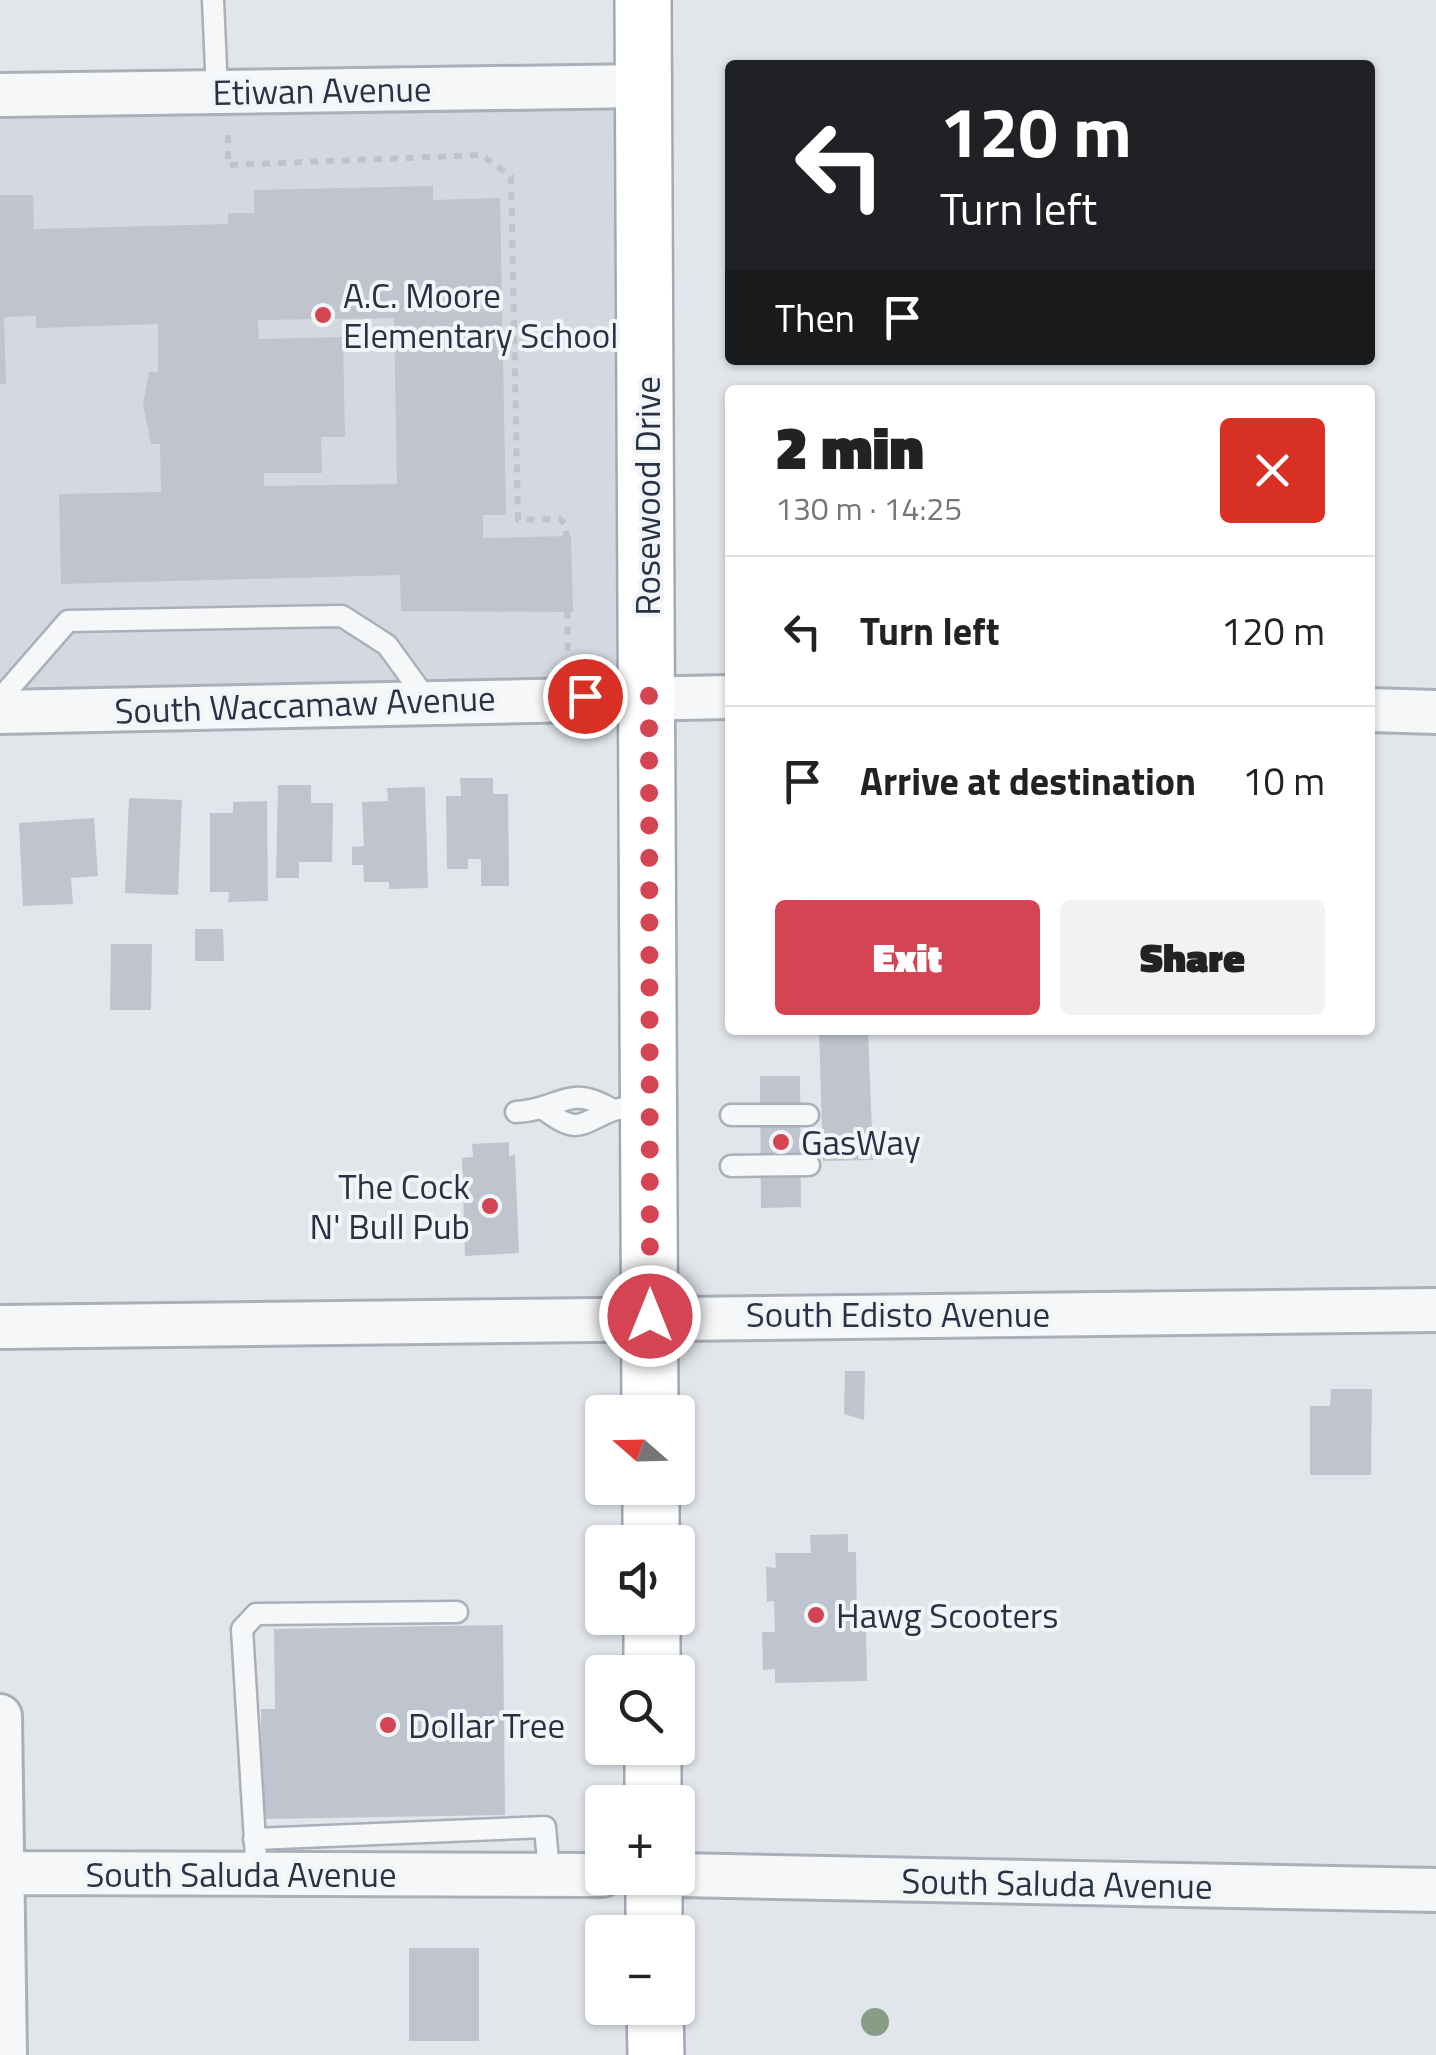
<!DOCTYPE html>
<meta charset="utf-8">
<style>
:root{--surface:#fff;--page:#f2f2f2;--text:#222;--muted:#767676;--line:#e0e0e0;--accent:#d44453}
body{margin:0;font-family:"Titillium Web",sans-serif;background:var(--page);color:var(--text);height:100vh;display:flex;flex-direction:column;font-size:38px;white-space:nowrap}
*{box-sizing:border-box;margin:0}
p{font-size:32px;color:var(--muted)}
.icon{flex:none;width:55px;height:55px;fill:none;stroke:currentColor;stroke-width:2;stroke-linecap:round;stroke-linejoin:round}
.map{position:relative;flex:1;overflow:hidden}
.drawer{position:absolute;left:725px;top:385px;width:650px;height:650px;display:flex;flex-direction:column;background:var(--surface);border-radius:10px;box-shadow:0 2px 8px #0004}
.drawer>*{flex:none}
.banner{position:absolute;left:725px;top:60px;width:650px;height:305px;border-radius:10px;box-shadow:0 2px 8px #0004;background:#202124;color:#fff;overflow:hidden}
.needle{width:65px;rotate:290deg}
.buttons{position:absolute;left:585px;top:1395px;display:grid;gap:20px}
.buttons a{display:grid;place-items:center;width:110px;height:110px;border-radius:10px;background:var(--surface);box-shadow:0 2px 8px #0004;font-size:50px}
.pin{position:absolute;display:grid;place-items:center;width:85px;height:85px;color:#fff;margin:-42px;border:5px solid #fff;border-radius:50%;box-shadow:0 2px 10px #0007}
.me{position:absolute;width:110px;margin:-55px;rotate:0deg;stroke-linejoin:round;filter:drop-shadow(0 0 8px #0008)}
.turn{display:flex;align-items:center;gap:35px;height:210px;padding:0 50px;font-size:45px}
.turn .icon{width:130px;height:130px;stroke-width:2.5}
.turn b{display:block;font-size:70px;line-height:85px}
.then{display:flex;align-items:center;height:95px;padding:0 50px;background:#0003;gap:20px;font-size:38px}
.round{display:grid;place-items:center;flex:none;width:105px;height:105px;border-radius:10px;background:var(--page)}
.headline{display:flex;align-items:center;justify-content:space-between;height:170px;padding:0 50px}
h1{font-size:60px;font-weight:800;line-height:75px}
.button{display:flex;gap:20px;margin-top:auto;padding:20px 50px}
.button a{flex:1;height:115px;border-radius:10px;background:var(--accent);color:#fff;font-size:40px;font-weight:800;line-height:115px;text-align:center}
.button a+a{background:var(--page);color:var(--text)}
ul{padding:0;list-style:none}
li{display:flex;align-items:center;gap:30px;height:150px;padding:0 50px;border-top:2px solid var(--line)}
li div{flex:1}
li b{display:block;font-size:38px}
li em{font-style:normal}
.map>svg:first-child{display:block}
</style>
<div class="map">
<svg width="1436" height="2055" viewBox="0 0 1436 2055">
<rect width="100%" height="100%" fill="#e2e6eb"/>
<path fill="#d4d8e0" d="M644,86l5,609 -649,17v-617z"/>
<path fill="#bfc4ce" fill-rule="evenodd" d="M433,186v14l67,-2 6,317h-23v23l88,-2 2,76 -172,-1 -1,-36 -339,9 -2,-90 102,-2 -1,-48h-9l-8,-40 6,-32h9v-48l-122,4v-12l-32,1 2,67h-6v-189h33l1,34 194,-5v-11h26v-23zM394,318l3,166 -133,2v-13h58l-1,-36h24l-2,-100 -84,2 -1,-19z
M460,778h33v16h15l1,92h-28v-27h-13v10h-21l-1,-73h15z
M278,785h33v18h22l-1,59h-33v16h-23z
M425,787l3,101 -39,1v-7h-25l-1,-17h-11v-18l12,-1 -2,-44 26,-1 -1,-13z
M129,798l53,2 -4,95 -53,-2z
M267,801l1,100 -40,1 1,-10h-19v-79h23v-11z
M94,818l4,58 -27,2 2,26 -50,2 -4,-83z
M195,929h28l1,32h-29z
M111,944h41l-1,66h-41z
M819,1030h49l5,130 -50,1z
M760,1076h40l1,131 -40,1z
M509,1142v14l6,-1 4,98 -54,3 -3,-98 11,-1 -1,-13z
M845,1371h20l-1,49 -20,-6z
M1331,1389h41l-1,86h-61v-69h20z
M848,1534v18h8l1,77h9l1,52 -92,2v-14l-12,1 -1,-38h13l-1,-31 -7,1 -1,-35 10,1 -1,-15h36l-1,-18z
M503,1625l2,190 -243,4 -1,-110h14l-1,-80z
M409,1948h70v93h-70z"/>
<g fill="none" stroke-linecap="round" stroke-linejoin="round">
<defs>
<path id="service" d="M213,0l4,91
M0,699l68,-78 274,-5 45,29 40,55
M545,1110c33,25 34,14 66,1 10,-4 23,-3 33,-4
M516,1112c45,-2 52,-30 97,-2
M731,1115h77
M731,1166l78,-1
M254,1839l291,-12 4,47
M257,1874l-15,-245 14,-15 201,-2"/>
<path id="minor" d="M0,95l644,-9
M1370,710l66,2
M0,712l730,-15
M0,1327l1436,-17
M0,1716l5,339
M0,1873l602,2
M678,1875l758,15"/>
<path id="primary" d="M643,0l7,1412
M651,1488v54
M652,1618v54
M653,1748v54
M654,1878v54
M655,2008l1,47"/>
</defs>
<use href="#service" stroke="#aab0b9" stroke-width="25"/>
<use href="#minor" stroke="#aab0b9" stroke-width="48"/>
<use href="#primary" stroke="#a1a9b8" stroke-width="60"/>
<path stroke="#c0c4ca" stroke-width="6" stroke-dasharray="8 8" stroke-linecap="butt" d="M228,135v30l254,-10 29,22 7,343 42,-1 6,6 2,134"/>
<use href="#service" stroke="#f5f7f9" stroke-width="20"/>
<use href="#minor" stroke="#f5f7f9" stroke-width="42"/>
<use href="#primary" stroke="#fff" stroke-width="55"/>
</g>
<circle fill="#879d87" cx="875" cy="2022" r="14"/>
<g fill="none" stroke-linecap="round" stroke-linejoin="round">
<path stroke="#d44453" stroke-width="18" stroke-dasharray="0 32.4" d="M585,696l64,-1 1,621"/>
</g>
<g fill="#d44453" stroke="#f2f5f8" stroke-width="4">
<circle cx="323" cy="315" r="10"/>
<circle cx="781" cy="1142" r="10"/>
<circle cx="490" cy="1206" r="10"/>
<circle cx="816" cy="1615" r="10"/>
<circle cx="388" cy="1725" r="10"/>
</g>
<g text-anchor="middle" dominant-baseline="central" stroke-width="8" stroke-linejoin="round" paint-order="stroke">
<g font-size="35" fill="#293244" stroke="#f2f5f8">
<text transform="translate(322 90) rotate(-1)">Etiwan Avenue</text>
<text transform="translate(647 496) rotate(-90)">Rosewood Drive</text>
<text transform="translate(305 704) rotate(-2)">South Waccamaw Avenue</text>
<text x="898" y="1314">South Edisto Avenue</text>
<text x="241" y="1874">South Saluda Avenue</text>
<text transform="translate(1057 1883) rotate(1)">South Saluda Avenue</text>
</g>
<g font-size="35" fill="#293244" stroke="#f2f5f8" text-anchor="start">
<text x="343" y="295">A.C. Moore<tspan x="343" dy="40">Elementary School</tspan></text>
<text x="801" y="1142">GasWay</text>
<text x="470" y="1186" text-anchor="end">The Cock<tspan x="470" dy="40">N' Bull Pub</tspan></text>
<text x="836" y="1615">Hawg Scooters</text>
<text x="408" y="1725">Dollar Tree</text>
</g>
</g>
</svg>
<div class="buttons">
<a><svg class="needle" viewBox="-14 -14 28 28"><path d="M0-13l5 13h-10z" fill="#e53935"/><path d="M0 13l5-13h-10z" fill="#767676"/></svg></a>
<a><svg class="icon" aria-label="sound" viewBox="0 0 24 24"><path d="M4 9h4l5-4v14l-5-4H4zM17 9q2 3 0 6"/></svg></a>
<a><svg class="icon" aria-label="search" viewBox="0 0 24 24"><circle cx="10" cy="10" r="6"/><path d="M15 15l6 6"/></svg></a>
<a>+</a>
<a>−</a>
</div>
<div class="pin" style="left:585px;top:696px;background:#d93025"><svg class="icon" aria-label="arrive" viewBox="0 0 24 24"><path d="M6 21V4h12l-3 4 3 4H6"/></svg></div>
<svg class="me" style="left:650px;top:1316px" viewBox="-20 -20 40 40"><circle r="17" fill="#d44453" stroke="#fff" stroke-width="3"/><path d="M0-11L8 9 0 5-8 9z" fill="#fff"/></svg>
<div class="banner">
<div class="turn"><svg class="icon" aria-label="left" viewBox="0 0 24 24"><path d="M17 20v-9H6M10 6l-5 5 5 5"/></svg><div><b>120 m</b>Turn left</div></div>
<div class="then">Then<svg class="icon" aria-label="arrive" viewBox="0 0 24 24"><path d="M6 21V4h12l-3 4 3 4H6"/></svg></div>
</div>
<section class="drawer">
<div class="headline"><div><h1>2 min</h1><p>130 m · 14:25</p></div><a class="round" style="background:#d93025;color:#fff"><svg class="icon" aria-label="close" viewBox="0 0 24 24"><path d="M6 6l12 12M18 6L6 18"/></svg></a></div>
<ul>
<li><svg class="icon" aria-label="left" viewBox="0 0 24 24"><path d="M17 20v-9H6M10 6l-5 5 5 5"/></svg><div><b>Turn left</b></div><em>120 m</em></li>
<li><svg class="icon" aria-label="arrive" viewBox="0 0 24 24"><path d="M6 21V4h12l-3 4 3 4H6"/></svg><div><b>Arrive at destination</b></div><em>10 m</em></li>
</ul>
<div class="button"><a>Exit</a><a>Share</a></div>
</section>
</div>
